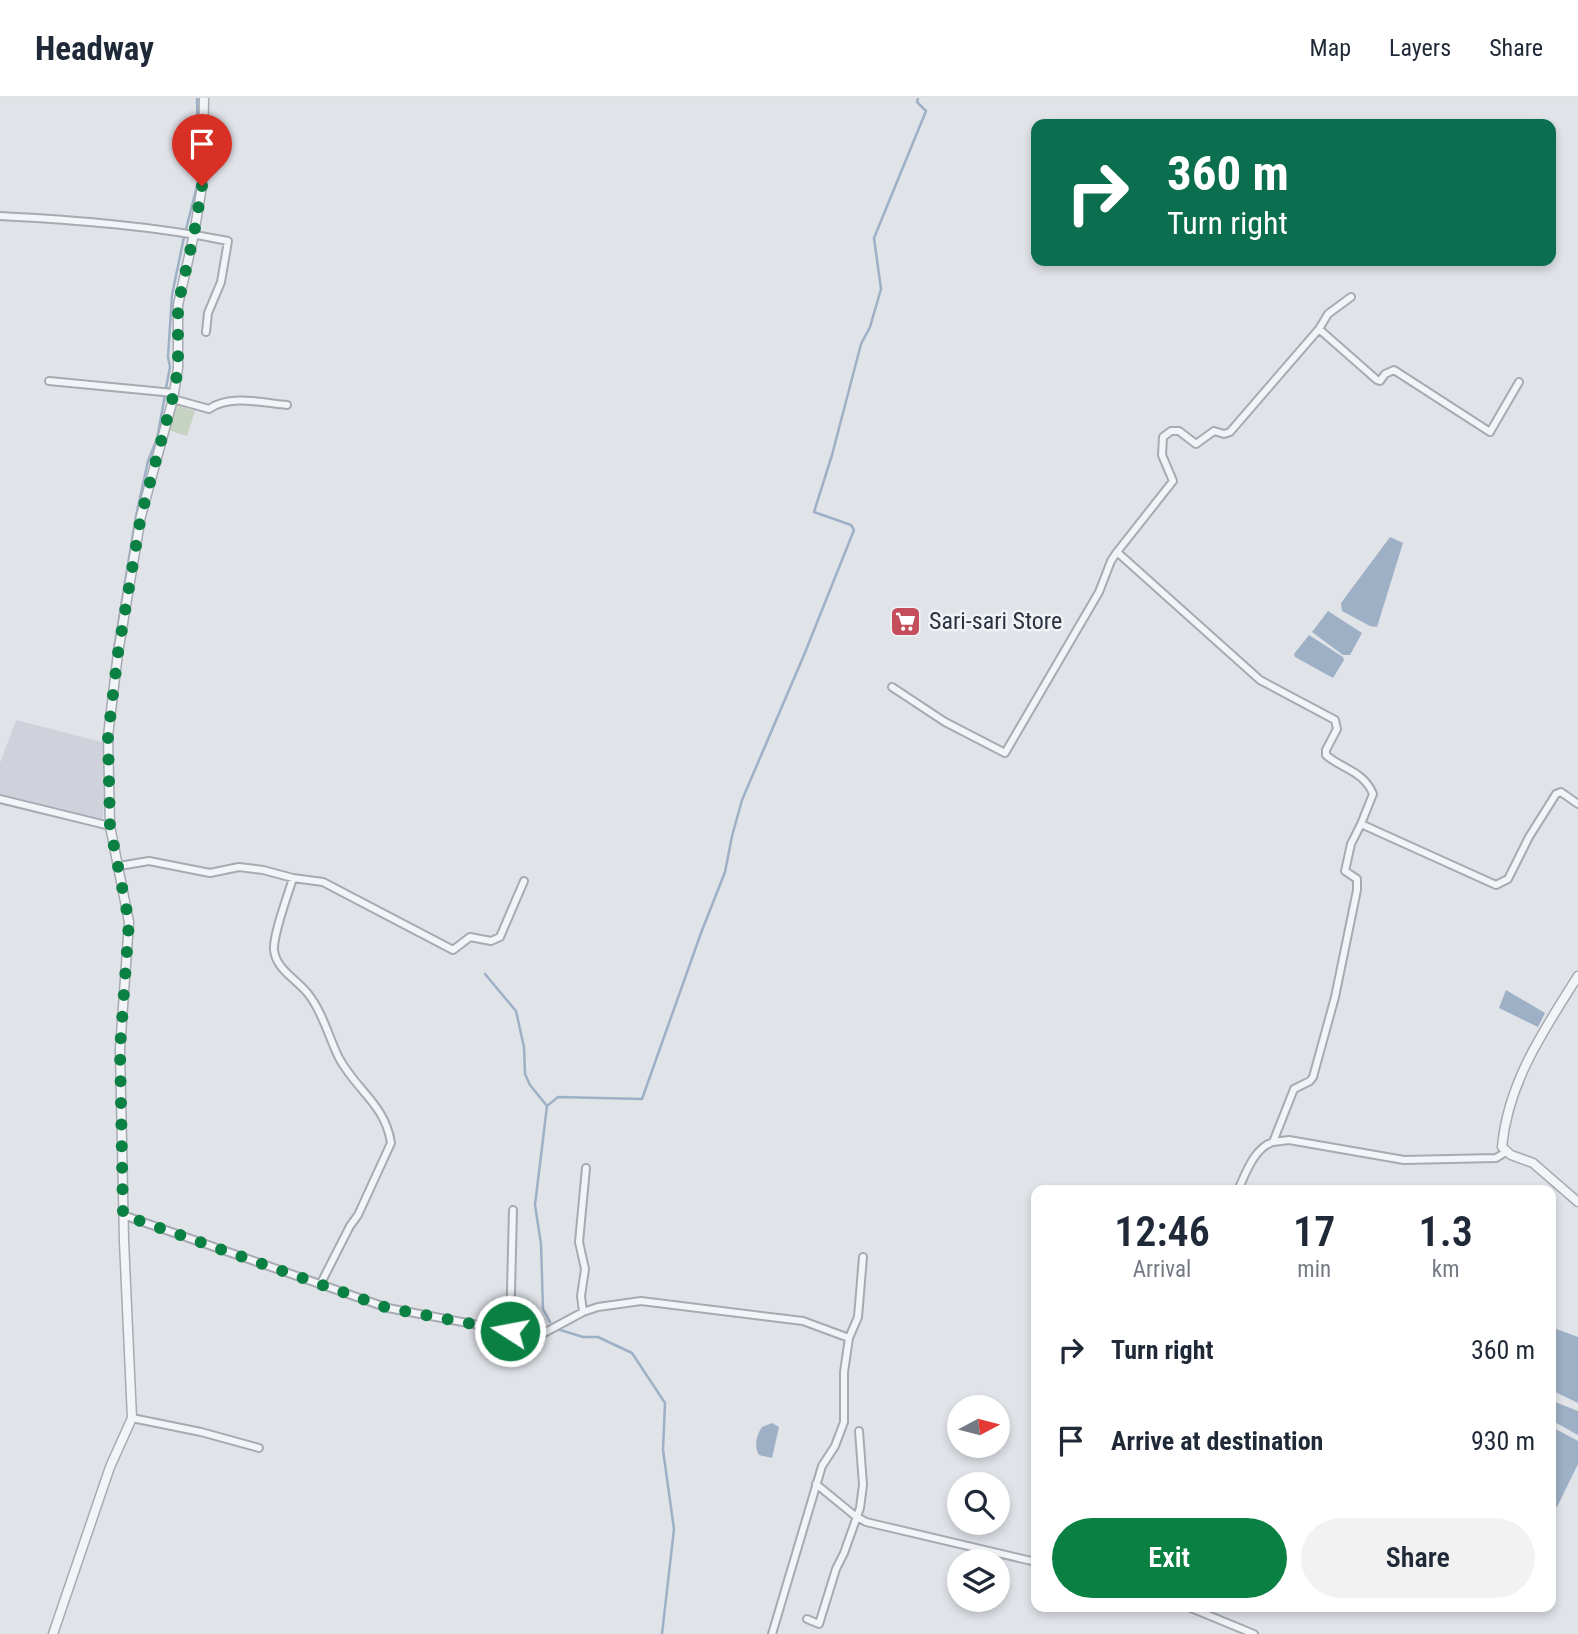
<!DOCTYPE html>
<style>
:root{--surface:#fff;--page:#f2f2f3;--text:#1f2937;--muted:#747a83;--line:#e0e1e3;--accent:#0b8043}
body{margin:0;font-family:"Roboto Condensed",sans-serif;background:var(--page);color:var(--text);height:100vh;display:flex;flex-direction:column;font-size:26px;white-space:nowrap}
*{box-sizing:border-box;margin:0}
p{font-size:23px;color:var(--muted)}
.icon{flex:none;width:38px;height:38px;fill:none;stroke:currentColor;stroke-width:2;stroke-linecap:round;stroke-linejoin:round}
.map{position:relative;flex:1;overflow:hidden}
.sheet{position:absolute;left:1031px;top:1087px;width:525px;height:427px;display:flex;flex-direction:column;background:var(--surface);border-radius:14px;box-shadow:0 4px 10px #0003}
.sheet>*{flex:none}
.banner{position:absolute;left:1031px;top:21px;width:525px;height:147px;border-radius:14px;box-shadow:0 4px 10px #0003;background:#0b6e4f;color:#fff;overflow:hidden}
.needle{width:46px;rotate:83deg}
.buttons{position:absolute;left:947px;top:1297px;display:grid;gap:14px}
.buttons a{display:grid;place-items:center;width:63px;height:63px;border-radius:50%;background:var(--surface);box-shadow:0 4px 10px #0003;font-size:35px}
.pin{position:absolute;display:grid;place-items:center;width:60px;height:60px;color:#fff;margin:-72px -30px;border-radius:50% 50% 50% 0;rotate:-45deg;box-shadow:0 0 7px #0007}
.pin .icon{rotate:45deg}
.me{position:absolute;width:77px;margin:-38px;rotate:281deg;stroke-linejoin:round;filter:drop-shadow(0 0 5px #0008)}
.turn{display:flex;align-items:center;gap:24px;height:147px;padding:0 21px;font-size:32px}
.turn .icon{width:91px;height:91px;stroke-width:2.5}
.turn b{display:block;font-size:49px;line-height:60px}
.eta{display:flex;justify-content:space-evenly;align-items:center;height:119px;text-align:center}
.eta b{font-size:42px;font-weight:600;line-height:49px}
.cta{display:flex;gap:14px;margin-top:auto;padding:14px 21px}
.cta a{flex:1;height:80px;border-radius:42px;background:var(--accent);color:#fff;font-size:28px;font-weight:600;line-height:80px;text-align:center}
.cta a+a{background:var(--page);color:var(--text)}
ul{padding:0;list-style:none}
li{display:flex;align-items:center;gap:21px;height:91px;padding:0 21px}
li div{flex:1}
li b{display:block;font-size:26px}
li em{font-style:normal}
header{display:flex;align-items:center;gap:42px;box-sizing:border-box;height:98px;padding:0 35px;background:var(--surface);border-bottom:2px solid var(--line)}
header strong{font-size:33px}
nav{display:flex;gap:38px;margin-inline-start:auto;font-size:24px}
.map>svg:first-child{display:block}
</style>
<header>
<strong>Headway</strong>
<nav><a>Map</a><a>Layers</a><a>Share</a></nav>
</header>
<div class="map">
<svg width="1578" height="1536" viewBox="0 0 1578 1536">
<rect width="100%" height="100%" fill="#e0e3e8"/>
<path fill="#cfd2da" d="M16,622l90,23 -3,79 -103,-25v-34z"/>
<path fill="#c6d2c2" d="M176,307l19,6 -8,25 -19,-6z"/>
<path fill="#9eb0c6" d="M1390,439l13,6 -26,84 -7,-1 -28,-15 -1,-8z
M1328,513l34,22 -12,22h-7l-31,-23z
M1309,537l34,22 1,3 -11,18 -38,-21 -1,-3z
M1506,892l39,23 -7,14 -39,-19z
M1551,1229l27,10v66l-27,-13z
M1550,1302l28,11v24l-27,-15z
M772,1325l7,4 -7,31 -13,-3c-5,-9 -3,-19 3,-28z
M1552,1329l26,14v23l-21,43 -6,-3 -1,-76z"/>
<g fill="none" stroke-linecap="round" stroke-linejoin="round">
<path stroke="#9eb0c6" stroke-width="2.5" d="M197,0l2,74
M185,135l14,-55
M166,290l4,-21 -2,-10 4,-62 12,-58
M114,551l22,-133 12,-55 9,-22 8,-44
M485,876l31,37 8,36 1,27 5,11 17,21
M550,1224l-7,-13 -2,-65 -6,-39 12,-99 11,-9 84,2 59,-166 24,-61 7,-36 10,-36 62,-145 50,-125 -3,-5 -37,-13 18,-57 29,-111 9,-17 11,-38 -7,-51 52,-127 -9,-9 1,-4
M557,1231l26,8h15l34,16 33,50 -2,47 11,79 -12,105"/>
<defs>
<path id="minor" d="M0,118c76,4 154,10 228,25l-7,41 -13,31 -2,19
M1351,199l-23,17 -9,15 -89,103 -6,2 -10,-3 -18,13 -17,-13h-8l-8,6 -1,18 11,26 -56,71 143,128 75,40 2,9 -11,21v5c14,13 38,16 47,39l-12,30 135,61 12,-6 21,-42 27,-43 5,-2 17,12
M1319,231l58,51 3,1 5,-7 9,-4 96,62 29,-50
M49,283l125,12
M173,301l36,10c21,-15 54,-6 78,-4
M892,589l53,35 60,31 94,-161 12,-31 6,-9
M0,701l110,27
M119,768l30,-5 61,12 29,-6 24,3 30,8c-5,17 -20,56 -19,72 2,20 24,30 35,45 14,18 20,43 30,63 17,32 46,46 52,85l-33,72 -8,11 -30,59
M293,780l30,4 130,68 17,-13 21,4 9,-4 24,-56
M1273,1044l16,-2 115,20 92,-2 10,-6
M1238,1092c8,-17 16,-42 35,-48l21,-53 16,-8 3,-4 22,-80 22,-107v-11l-12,-8 6,-27 10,-20
M123,1117l265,93 143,27 11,-1 41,-22 15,-5 43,-6 162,20 46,17
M583,1214l-2,-16 4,-27 -6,-27 7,-74
M510,1233l3,-121
M132,1320l69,14 58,16
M816,1386l38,31 12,7 170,40
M1186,1508l68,28
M807,1521l12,5 17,-55 8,-16 16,-45 3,-23 -4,-54
M772,1536l50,-168 13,-20 9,-24v-50l5,-34 9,-21 5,-60"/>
<path id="tertiary" d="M1578,878c-34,54 -70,106 -76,171l9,8 22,8 45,39
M53,1536l57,-167 22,-49 -8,-177 -4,-192 9,-127 -19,-96 -2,-90 10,-83 23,-137 32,-117 5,-31v-63l16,-71 8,-48 2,-88"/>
</defs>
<use href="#minor" stroke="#a6aab2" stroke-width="10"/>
<use href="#tertiary" stroke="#a6aab2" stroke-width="11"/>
<use href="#minor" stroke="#f3f4f7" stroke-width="6"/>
<use href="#tertiary" stroke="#f3f4f7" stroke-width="8"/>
</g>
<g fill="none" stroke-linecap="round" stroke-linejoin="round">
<path stroke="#0b8043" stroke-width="12" stroke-dasharray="0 21.6" d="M202,88l-8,48 -16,71v63l-4,25 -33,123 -23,137 -10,83 2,90 19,96 -9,127 3,166 265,93 122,23"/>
</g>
<defs>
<symbol id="supermarket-square" viewBox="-11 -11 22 22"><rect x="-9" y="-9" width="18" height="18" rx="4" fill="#c54e5c" stroke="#f0f2f6"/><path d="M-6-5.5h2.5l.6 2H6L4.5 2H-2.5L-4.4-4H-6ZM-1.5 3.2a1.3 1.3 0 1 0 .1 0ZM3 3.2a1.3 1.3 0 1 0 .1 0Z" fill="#fff"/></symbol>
</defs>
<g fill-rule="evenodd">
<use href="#supermarket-square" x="888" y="506" width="35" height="35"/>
</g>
<g text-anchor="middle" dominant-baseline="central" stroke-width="5" stroke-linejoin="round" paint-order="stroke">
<g font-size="24" fill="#2a313f" stroke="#f0f2f6" text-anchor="start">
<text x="929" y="523">Sari-sari Store</text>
</g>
</g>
</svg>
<div class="buttons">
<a><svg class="needle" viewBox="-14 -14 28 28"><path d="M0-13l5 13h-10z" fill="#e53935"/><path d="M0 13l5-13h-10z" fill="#747a83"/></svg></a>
<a><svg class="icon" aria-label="search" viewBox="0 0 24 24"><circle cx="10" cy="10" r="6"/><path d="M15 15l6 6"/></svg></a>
<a><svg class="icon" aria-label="layers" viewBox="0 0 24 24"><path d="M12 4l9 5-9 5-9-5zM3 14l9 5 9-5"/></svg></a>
</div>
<div class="pin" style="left:202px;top:88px;background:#d93025"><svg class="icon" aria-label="arrive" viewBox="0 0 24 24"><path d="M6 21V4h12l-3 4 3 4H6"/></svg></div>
<svg class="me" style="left:510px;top:1233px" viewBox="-20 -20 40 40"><circle r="17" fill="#0b8043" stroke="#fff" stroke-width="3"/><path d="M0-11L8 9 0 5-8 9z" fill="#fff"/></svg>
<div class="banner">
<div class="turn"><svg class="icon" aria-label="right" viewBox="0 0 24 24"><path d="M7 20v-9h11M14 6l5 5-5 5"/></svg><div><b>360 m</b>Turn right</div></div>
</div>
<section class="sheet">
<div class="eta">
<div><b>12:46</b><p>Arrival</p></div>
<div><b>17</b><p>min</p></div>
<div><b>1.3</b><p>km</p></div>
</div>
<ul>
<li><svg class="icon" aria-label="right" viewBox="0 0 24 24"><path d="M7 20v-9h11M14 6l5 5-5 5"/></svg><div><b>Turn right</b></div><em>360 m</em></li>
<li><svg class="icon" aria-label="arrive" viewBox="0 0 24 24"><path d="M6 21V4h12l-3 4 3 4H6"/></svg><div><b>Arrive at destination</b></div><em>930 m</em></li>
</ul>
<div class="cta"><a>Exit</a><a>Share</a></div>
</section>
</div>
